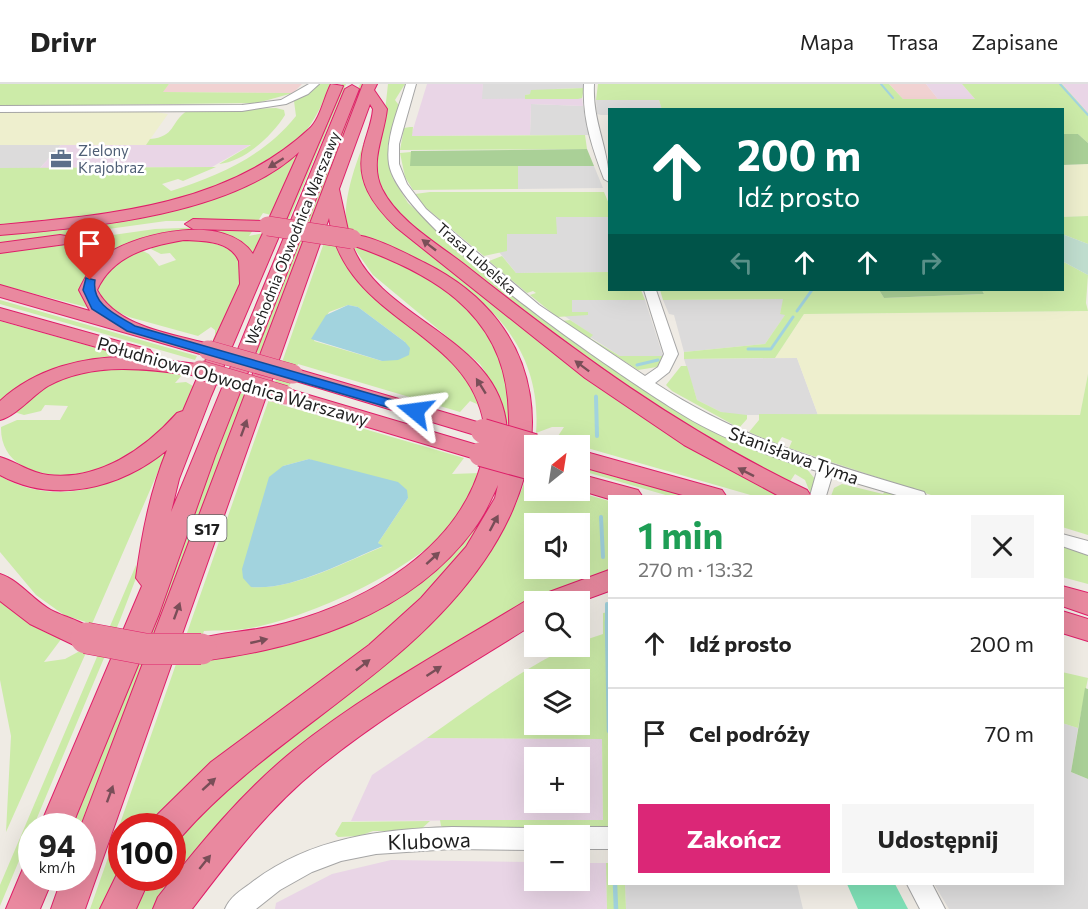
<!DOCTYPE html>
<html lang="pl">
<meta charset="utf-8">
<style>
:root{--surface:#fff;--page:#f6f6f6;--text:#222;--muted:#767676;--line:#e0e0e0;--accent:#db2777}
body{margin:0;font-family:Commissioner,sans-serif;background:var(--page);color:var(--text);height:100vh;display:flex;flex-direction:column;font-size:22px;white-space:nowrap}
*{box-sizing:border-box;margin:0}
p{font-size:20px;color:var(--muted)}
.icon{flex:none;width:33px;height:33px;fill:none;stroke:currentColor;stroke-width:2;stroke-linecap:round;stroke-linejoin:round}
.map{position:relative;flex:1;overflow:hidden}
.details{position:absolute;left:608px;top:411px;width:456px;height:390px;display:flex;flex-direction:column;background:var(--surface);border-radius:0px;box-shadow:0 6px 24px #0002}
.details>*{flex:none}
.guide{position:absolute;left:608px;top:24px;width:456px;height:183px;border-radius:0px;box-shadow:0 6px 24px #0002;background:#00695c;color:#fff;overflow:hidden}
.needle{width:39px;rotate:30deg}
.controls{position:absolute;left:524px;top:351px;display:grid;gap:12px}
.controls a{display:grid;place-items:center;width:66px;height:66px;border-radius:0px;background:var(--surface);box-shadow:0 6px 24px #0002;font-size:30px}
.speed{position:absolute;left:18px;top:729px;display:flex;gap:12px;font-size:30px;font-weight:700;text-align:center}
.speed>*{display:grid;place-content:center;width:78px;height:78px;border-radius:50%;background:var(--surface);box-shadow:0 6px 24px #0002;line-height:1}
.speed small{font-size:15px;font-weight:400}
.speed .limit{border:9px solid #d22;background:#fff;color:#111}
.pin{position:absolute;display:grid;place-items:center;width:51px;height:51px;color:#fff;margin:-62px -26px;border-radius:50% 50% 50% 0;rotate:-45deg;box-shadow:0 0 6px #0007}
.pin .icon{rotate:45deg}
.me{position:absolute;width:66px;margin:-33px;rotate:286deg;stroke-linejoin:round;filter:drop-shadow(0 0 4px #0008)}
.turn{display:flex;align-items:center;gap:21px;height:126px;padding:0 30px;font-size:27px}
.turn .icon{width:78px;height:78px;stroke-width:2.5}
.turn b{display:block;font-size:42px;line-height:51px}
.lanes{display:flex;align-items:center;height:57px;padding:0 30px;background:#0003;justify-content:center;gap:30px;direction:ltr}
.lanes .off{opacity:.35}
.round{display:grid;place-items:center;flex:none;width:63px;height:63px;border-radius:0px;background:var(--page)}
.head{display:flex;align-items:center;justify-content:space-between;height:102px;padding:0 30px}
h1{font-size:36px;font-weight:700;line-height:45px;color:#1e9e55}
.cta{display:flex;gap:12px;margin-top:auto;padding:12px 30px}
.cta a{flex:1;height:69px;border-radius:0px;background:var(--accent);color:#fff;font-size:24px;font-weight:700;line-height:69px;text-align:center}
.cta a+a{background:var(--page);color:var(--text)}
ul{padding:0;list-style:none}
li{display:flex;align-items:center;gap:18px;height:90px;padding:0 30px;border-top:2px solid var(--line)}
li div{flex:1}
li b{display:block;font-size:22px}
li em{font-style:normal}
header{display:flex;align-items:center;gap:36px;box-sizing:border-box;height:84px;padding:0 30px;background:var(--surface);border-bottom:2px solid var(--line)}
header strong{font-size:28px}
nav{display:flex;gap:33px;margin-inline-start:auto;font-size:21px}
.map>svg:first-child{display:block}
</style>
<header>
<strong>Drivr</strong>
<nav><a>Mapa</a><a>Trasa</a><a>Zapisane</a></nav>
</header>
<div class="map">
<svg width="1088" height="825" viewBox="0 0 1088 825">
<rect width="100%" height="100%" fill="#efebe4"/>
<path fill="#dcdbdb" d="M483,0h102l-1,4 -29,1 -30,6v4h-44z
M596,16h63l3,9 -53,1v5h-8l-4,-1z
M531,20l52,2 6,29h-59z
M0,61h61l-21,23h-40z
M518,82h76l9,22 -85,1z
M555,133h54v55l-93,1 -17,-21 7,-18z
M784,215l-4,15h6l-21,30 -81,8 -10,-37 -5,-1 -6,-14z
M572,216h73l18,56h-43l-30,-19 2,-2 -29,-20 24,-3h-15z
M797,274l21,57h-85l-12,-3 -24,-12 -13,-41z
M1062,639l16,5 -7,44 17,7v130h-139l-15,-25h128z
M625,800h172l6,25h-177z"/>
<path fill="#f1d2d2" d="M169,0h133l-9,9 -131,-1z
M889,0h37l12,15h-35z"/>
<path fill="#e9d5e6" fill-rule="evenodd" d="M427,0h56l-1,15 100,-1 1,8 -52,-2 -1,31 -119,1z
M926,0h36l13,15h-37z
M1062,0h26v29l-13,-14z
M252,60l-40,23 -172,1 21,-23z
M427,654l175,1 1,81 -252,1 21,-46zM534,674h45v44h-45z
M391,776l143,2v18h45v-17h27l1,46h-332l1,-6 56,-29z"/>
<path fill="#eeefce" d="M0,28h156l12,2 -22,31h-146z
M1088,80v52l-26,1v-52z
M1088,227v63l-8,41h-262l-21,-57h-22l29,-44z"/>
<path fill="#cceba8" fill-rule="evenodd" d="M0,0h169l-6,8 130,1 -36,10 -257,3z
M317,0h14c-8,18 -16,37 -29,52 -12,14 -29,22 -45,31 -79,43 -169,50 -257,59v-58l216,-1 -33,14 -5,-2 -16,5 9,7c49,-16 92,-34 125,-75l-2,-15z
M342,0h4l-58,138h-5z
M360,0h4l-53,142 -5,-1z
M388,0h17l-10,16 6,8 -8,20 -5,23 4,26 16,26 36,33 106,89 67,45 189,98 9,11 -4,16 -6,-15 -10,-6 -6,9 -128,-66 -244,-186 -33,-31 -13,-31 14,-58z
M598,0h291l14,15h72l-13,-15h100l26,29v30l-10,-9h-16v-24h-400l-3,-10h-63z
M584,4l-2,10 -4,1h-53v-4l5,-1 1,-4z
M276,24l8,2 1,5c-13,21 -41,47 -66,49l32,-19h-105l4,-6c26,-2 20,-17 37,-28z
M376,26l-11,43 30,69 374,265 20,9h-35l-198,-57 8,-12h-12l-16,6c9,-114 -94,-172 -189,-200 -7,-40 16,-85 29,-123z
M410,43h3l-1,9 173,-1 2,14 -187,1 4,-22z
M306,62l-35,69 -8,-2 -5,8h-92l-166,23v-11l133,-16 155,-57z
M411,68v14h107v23l-105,1 -8,-13 -5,-24z
M430,108h174l5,12v13h-53l1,17h-50v17l-23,5 -59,-49 -10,-13z
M1088,132v28l-26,-10v-17z
M233,142l22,1 -6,9 15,-3 -8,31 -8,-12 -52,-18 -98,29 -15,19 11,27 -94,-24v-34l155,-22z
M301,149l5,1 -45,120 -6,-2z
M326,153l9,3c6,20 18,37 33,52 43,35 98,66 114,122l-5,-10 -7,-3 -10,11 -162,-48 -16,41 182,53 -12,16 28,-1c-6,22 -18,43 -34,59 -42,42 -142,88 -201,97 -13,2 -28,1 -41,2l-11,28 90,-13 72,-27 107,-79 30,-37c-55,104 -137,150 -227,219 -36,28 -68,61 -102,91l-10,13h-31l-1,49 -16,34h-15zM348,221l10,2 47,35 -23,19 -68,-20 15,-29zM309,375l99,39 -30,45 4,4c-37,15 -91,44 -131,40l32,-121z
M179,156c24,0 41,2 60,16l3,28 -57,124c-13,17 -52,50 -72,58 -34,15 -113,18 -112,-39l16,-7h43l8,-14 -23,-1 -4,6 -17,4 -10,-3c12,-10 26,-26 40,-32 41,-17 85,-17 128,-5l-7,8 11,-1 7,4 22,-51v-5l-4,-3 -13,9 -69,-19 -20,-9 -14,-17 13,-26 33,-15 8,4 10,12 17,-6 -6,-7 -9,1 -10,-5 4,-4z
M358,160c61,25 122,55 147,123 6,18 6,40 9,59l-11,-4c-3,-22 -10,-39 -23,-58l-107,-89 -19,-27z
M502,172l14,17 93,-1v18h32l4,10h-73v12h16v3l-31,2 -27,-22 6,-2 -3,-2 -6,2 -38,-32z
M1062,177l26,14 -2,28 2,8 -284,3 -29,44 -91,1v-7l81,-8 20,-29 -5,-1 3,-15 -120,1 -3,-10h219l5,8 100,-4 -2,-4h80z
M0,216l197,56 -2,4 -195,-56z
M570,236l23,15 -3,3 30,18h43l1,3 -7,8 -19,3 -76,-49z
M0,237l126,35c-50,0 -88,17 -126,48z
M681,282h6l10,34 24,12 26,3v4l-8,9 -67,-37 -6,-6z
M1088,290v161l-26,-8v-31h-128l-145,-48 3,-7 -10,-4 -5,7 -28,-12 10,-12v-6l321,1z
M240,309l6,2 -92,242 -8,-1z
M167,367l-75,173 -28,-9 -28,-20 -36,-43v-76c57,33 117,10 167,-25z
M579,381l108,31h-18l-90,-26z
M526,393l4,1 -3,6 2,10 11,7 6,-10 25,-1 38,11v69l-72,26 -77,46 -304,267h-20l16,-31h20l1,-33c25,-38 65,-70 100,-97 97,-76 214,-147 253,-271zM534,440h45v44h-45z
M842,400l41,10 2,-3 19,5h-73l3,-8z
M1062,461l26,8v31l-26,-7z
M136,481l2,8 -18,47 -120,286v-21z
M0,514l62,40 -18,24 21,-3 24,-13 -83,186 5,-96 -11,-56z
M609,528v216h-164l-4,-2 -1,-6h163l-1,-81 -175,-1c29,-20 124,-91 152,-92v-4l24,-8v-21zM534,596h45v44h-45z
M138,572l8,1 -64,169h-10z
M1062,588l26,6 -10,50 -16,-5z
M430,737l-11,10h-46l-14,5 -21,1 -3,-3 7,-12z
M606,779h3v21h16l1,25h-19z"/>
<path fill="#aad097" d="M1062,50h16l10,9v21l-26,1z
M587,65l7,17h-184l1,-15z
M879,206h103l2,4 -100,4z
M1085,604l3,1v90l-17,-7z"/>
<path fill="#c0decf" d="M1062,150l26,10v31l-26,-14z"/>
<path fill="#7fe1b7" d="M847,800h48l13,25h-50z"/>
<path fill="#a2d3de" d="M348,221l10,2 47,35 5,6 -1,7 -11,5 -16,1 -71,-22 15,-24z
M309,375l89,23 9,8 1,8 -30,45 5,3c-37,15 -92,45 -132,41l-8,-9 -1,-9 27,-92 14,-11z"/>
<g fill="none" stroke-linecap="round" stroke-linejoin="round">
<path stroke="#a2d3de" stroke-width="2" d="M881,0l12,14
M1060,0l28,31"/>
<path stroke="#a2d3de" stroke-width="3" d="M797,227l15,-21
M748,265h23l22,-32
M637,281l21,-5
M596,312v2"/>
<path stroke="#a2d3de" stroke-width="4" d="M596,313l1,39
M601,433l2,40
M607,520v19"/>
<path stroke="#a2d3de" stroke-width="4.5" d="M607,537l2,110
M615,800l1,25"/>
<defs>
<path id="minor" d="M309,0h10l-11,10 -22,10 -44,7 -242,1v-6l242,-1 39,-5z
M406,0h10l-17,60v20l8,20 19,25 113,96 106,71 13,-9 6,-13 -20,-64h12l22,64 -9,18 -14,11c85,56 172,80 269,109l2,4h-26l-68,-20 -6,20h-16l7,-25c-46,-14 -93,-31 -134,-56 -59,-36 -284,-188 -294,-251 -4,-26 10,-56 17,-80z
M584,0h10c-2,38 15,64 15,98l-5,-3c-12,-32 -22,-61 -20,-95z
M1062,450l26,7v14l-26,-9z
M452,743l82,1 8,3 2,5h-10v14l-82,-1 -76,5 -35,7 -29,11 -32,18 -24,19h-31c5,-12 15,-18 26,-26 58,-45 129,-54 201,-56z
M579,743h30v22h-30v-13h-10l2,-6z
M907,800h25l13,25h-25z"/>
<path id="highway" d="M331,0l12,2 -132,310 -32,83 -8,33 174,-423 7,-4 7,4 -144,367 -56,158 -87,212h-32l102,-240 -6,-8c6,-45 14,-86 31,-128 -46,38 -112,55 -167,25v-18c17,5 30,16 48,18 51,6 97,-26 129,-62l6,-2 15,-35c-48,-7 -105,-15 -150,10 -15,9 -32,30 -48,34v-19c36,-33 84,-45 132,-44l-132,-37v-12l150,42 3,4 -3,4 54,7 3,-9 -207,-59v-12l90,26 -11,-21c7,-15 14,-27 28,-36 34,-22 119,-41 146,0l11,-23 -71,-2 -8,-5 8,-5 75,2 31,-69c-69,64 -208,75 -299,83v-10c108,-10 226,-19 309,-96 11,-9 15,-32 22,-45zM184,156c19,1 46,0 55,21l1,23 -28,61c-37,-11 -95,-17 -115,-55 16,-35 52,-44 87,-50z
M363,0h14l-3,6 13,19c-3,28 -18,53 -5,80 16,32 56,55 83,76 110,87 216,165 342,225l4,6h-32l-95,-51 -99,-67 -188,-150c-24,-23 -43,-48 -33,-83 3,-12 8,-23 9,-36l-3,-5 -31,85 10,46c19,-2 58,19 76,28 126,63 134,189 59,298 -79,115 -213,173 -303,276l-9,3v-14h-19l4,-11 54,-53 158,-117 52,-47 45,-51 29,-49 3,-13c-7,15 -14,31 -24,44 -64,87 -171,119 -273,132l-10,-4 -4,-8 4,-8c30,-10 64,-9 95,-18 82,-22 173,-74 196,-162l-205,-61 -3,-5 3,-5 8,-2 199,59 1,-9 -199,-60 -3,-4 3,-4 7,-2 191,56c-16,-96 -140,-102 -155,-206l-244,691h-34l11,-31h20l-1,-52zM352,161c77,27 149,66 156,155 1,20 3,36 -2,55 16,-116 -123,-127 -154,-210z
M60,151l6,1 3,4 -3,4 -66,9v-10z
M579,366l143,40 4,6h-40l-107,-30z
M579,390l59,16 4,6 -33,3 -30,-9z
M609,486v21l-30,11h-45v22c-73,46 -150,90 -217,145 -49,40 -87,90 -125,140h-39l5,-12c42,-53 83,-104 136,-147 71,-57 153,-101 230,-148l13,-2 4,-5z
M0,490c19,6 33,26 51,36 15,8 41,13 49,28l-4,8 -10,3 -10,-3 -46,-22 -30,-23z
M1062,502l26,7v22l-26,-9z
M1062,527l26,8v22l-26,-8z
M32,779v15h21l-13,31h-34l18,-43z
M121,782l1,12h28l-14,31h-36z"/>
</defs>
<use href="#minor" stroke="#a5a5a5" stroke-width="2"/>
<use href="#highway" stroke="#df1f69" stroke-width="2"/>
<use href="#minor" fill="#fff" fill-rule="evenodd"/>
<use href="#highway" fill="#e9899f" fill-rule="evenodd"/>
<defs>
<path id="highway-bridge-far2" d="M268,142l84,13
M208,266l85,24
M200,286l85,25"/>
<path id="highway-bridge-far1" d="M483,347l51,15
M481,370l51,14"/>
<path id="highway-bridge" d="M86,554l59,11h56"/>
</defs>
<use href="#highway-bridge-far2" stroke="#df1f69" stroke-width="20" stroke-linecap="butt"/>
<use href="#highway-bridge-far1" stroke="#df1f69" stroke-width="26" stroke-linecap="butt"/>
<use href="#highway-bridge" stroke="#df1f69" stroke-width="32" stroke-linecap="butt"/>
<use href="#highway-bridge-far2" stroke="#e9899f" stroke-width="19"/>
<use href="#highway-bridge-far1" stroke="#e9899f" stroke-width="24"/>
<use href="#highway-bridge" stroke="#e9899f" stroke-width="31"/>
</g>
<defs><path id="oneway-solid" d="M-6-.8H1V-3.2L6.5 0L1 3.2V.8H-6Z" transform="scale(1.5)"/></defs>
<g fill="#794e58">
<use href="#oneway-solid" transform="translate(276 79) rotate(148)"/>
<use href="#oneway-solid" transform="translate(429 161) rotate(-142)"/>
<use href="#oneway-solid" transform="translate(582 282) rotate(-143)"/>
<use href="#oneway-solid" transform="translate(481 302) rotate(-122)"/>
<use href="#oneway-solid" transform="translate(244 344) rotate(-70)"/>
<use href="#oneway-solid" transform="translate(746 388) rotate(-153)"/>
<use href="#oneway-solid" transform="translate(494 439) rotate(-62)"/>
<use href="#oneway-solid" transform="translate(433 474) rotate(-42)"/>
<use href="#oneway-solid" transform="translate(177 527) rotate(-70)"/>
<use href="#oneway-solid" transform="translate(259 557) rotate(-13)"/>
<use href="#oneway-solid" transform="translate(363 581) rotate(-38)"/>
<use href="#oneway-solid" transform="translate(434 587) rotate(-33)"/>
<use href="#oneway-solid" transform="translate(209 700) rotate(-42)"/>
<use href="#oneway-solid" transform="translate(110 710) rotate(-70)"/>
<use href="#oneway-solid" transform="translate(205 778) rotate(-51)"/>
</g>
<path fill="#1a73e8" stroke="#114b97" stroke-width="1.5" d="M86,194l9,2c-4,25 22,35 40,46l285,82 2,3 -2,3h-9l-284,-83 -35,-22 -9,-19z"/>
<defs>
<symbol id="office-bare" viewBox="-9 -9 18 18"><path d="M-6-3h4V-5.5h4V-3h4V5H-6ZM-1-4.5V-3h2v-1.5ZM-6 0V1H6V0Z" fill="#5c6f8a" stroke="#fff" stroke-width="2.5" paint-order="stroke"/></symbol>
</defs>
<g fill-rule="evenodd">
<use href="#office-bare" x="46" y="60" width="30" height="30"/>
</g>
<g text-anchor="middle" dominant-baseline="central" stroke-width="5" stroke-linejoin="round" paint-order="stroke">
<g font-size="15" fill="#4e5e75" stroke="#fff" text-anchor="start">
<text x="78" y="66">Zielony<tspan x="78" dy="17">Krajobraz</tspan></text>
</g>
<g font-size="15" fill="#1e1e1e" stroke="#fff">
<text transform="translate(292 154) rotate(-68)">Wschodnia Obwodnica Warszawy</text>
<text transform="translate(477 174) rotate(41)">Trasa Lubelska</text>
</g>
<rect fill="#fff" stroke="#626262" stroke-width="1.5" x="187.5" y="431" width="39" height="26" rx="4.5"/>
<g font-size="16" font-weight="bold" fill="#1e1e1e">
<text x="207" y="444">S17</text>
</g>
<g font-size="18" fill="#1e1e1e" stroke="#fff">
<text transform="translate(233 297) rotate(16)">Południowa Obwodnica Warszawy</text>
<text transform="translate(794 371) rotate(20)">Stanisława Tyma</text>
</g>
<g font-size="21" fill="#1e1e1e" stroke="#fff">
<text transform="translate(429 756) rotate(-2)">Klubowa</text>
</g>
</g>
</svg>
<div class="controls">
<a><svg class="needle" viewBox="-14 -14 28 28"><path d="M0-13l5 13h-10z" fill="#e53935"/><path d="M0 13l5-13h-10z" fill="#767676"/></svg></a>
<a><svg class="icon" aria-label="sound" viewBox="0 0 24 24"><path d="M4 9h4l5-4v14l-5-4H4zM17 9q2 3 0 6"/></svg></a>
<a><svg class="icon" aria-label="search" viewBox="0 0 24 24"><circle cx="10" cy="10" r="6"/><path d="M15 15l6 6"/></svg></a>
<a><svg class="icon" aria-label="layers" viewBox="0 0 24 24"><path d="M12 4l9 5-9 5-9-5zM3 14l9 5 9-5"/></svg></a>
<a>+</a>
<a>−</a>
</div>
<div class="speed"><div>94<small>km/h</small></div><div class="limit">100</div></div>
<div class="pin" style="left:90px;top:196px;background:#d93025"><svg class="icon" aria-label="arrive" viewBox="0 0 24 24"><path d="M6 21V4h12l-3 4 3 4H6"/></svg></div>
<svg class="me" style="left:415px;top:327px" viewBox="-20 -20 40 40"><path d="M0-17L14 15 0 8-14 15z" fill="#1a73e8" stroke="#fff" stroke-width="4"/></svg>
<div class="guide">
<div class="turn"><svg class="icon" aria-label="ahead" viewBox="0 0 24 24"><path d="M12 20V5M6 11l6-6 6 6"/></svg><div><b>200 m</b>Idź prosto</div></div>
<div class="lanes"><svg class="icon off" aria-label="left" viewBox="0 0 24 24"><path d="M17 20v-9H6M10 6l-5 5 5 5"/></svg><svg class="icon" aria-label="ahead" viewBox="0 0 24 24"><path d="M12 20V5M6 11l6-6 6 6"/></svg><svg class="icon" aria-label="ahead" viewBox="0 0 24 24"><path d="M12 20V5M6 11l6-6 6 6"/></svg><svg class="icon off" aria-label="right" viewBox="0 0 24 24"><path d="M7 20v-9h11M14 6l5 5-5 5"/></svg></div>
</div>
<section class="details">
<div class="head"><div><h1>1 min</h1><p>270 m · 13:32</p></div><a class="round"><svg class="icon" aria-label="close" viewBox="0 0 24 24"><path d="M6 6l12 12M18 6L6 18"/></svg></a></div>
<ul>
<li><svg class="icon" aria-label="ahead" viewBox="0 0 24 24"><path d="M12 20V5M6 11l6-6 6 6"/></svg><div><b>Idź prosto</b></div><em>200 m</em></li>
<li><svg class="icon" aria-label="arrive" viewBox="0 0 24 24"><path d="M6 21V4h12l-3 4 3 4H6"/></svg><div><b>Cel podróży</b></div><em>70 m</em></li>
</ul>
<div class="cta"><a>Zakończ</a><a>Udostępnij</a></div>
</section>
</div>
